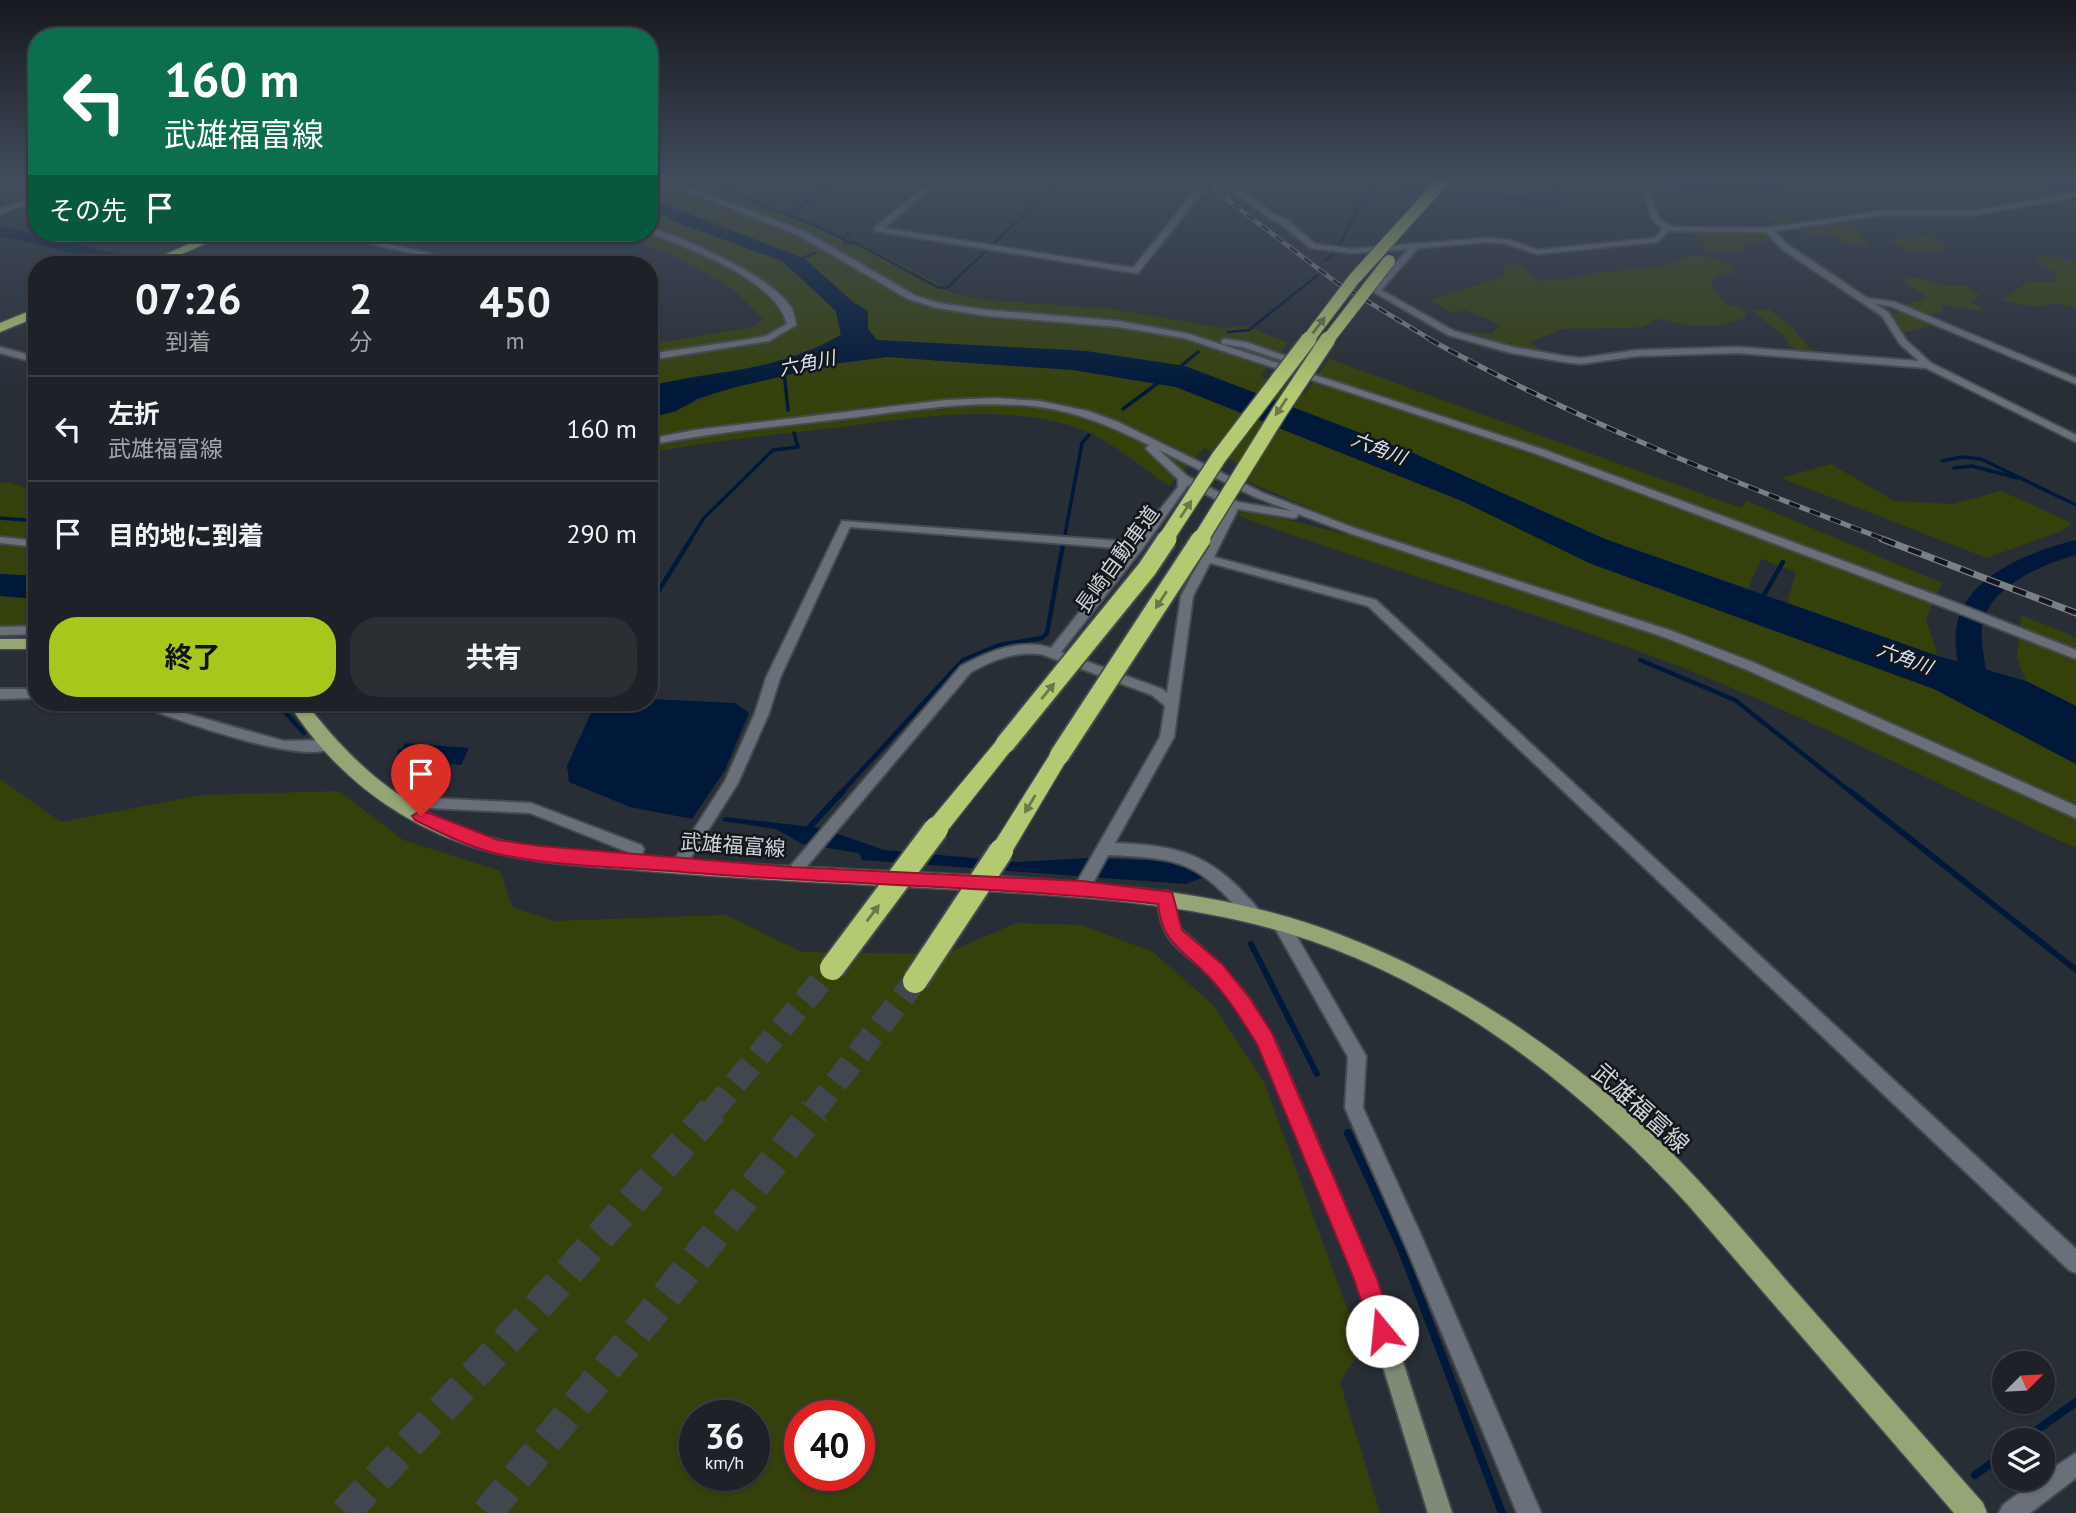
<!DOCTYPE html>
<html lang="ja">
<meta charset="utf-8">
<style>
:root{--surface:#1e2228;--page:#2b2f34;--text:#f1f3f6;--muted:#a1a4a8;--line:#3c3f45;--accent:#a8c71d}
body{margin:0;font-family:"PT Sans","Noto Sans JP",sans-serif;background:var(--page);color:var(--text);height:100vh;display:flex;flex-direction:column;font-size:26px;white-space:nowrap}
*{box-sizing:border-box;margin:0}
p{font-size:23px;color:var(--muted)}
.icon{flex:none;width:38px;height:38px;fill:none;stroke:currentColor;stroke-width:2;stroke-linecap:round;stroke-linejoin:round}
.map{position:relative;flex:1;overflow:hidden}
.side{position:absolute;left:28px;top:256px;width:630px;height:455px;display:flex;flex-direction:column;background:var(--surface);border-radius:28px;box-shadow:0 2px 5px #0004,0 0 0 2px var(--line)}
.side>*{flex:none}
.guide{position:absolute;left:28px;top:28px;width:630px;height:214px;border-radius:28px;box-shadow:0 2px 5px #0004,0 0 0 2px var(--line);background:#0b6e4f;color:#fff;overflow:hidden}
.needle{width:46px;rotate:66deg}
.controls{position:absolute;left:1992px;top:1351px;display:grid;gap:14px}
.controls a{display:grid;place-items:center;width:63px;height:63px;border-radius:50%;background:var(--surface);box-shadow:0 2px 5px #0004,0 0 0 2px var(--line);font-size:35px}
.speed{position:absolute;left:679px;top:1400px;display:flex;gap:14px;font-size:35px;font-weight:700;text-align:center}
.speed>*{display:grid;place-content:center;width:91px;height:91px;border-radius:50%;background:var(--surface);box-shadow:0 2px 5px #0004,0 0 0 2px var(--line);line-height:1}
.speed small{font-size:18px;font-weight:400}
.speed .limit{border:10px solid #d22;background:#fff;color:#111}
.pin{position:absolute;display:grid;place-items:center;width:60px;height:60px;color:#fff;margin:-72px -30px;border-radius:50% 50% 50% 0;rotate:-45deg;box-shadow:0 0 7px #0007}
.pin .icon{rotate:45deg}
.me{position:absolute;width:77px;margin:-38px;rotate:343deg;stroke-linejoin:round;filter:drop-shadow(0 0 5px #0008)}
.turn{display:flex;align-items:center;gap:24px;height:147px;padding:0 21px;font-size:32px}
.turn .icon{width:91px;height:91px;stroke-width:2.5}
.turn b{display:block;font-size:49px;line-height:60px}
.then{display:flex;align-items:center;height:66px;padding:0 21px;background:#0003;gap:14px;font-size:26px}
.eta{display:flex;justify-content:space-evenly;align-items:center;height:119px;text-align:center}
.eta b{font-size:42px;font-weight:700;line-height:49px}
.action{display:flex;gap:14px;margin-top:auto;padding:14px 21px}
.action a{flex:1;height:80px;border-radius:28px;background:var(--accent);color:#111;font-size:28px;font-weight:700;line-height:80px;text-align:center}
.action a+a{background:var(--page);color:var(--text)}
ul{padding:0;list-style:none}
li{display:flex;align-items:center;gap:21px;height:105px;padding:0 21px;border-top:2px solid var(--line)}
li div{flex:1}
li b{display:block;font-size:26px}
li em{font-style:normal}
.map>svg:first-child{display:block}
</style>
<div class="map">
<svg width="2076" height="1513" viewBox="0 0 2076 1513">
<rect width="100%" height="100%" fill="#282e36"/>
<path fill="#35410b" fill-rule="evenodd" d="M649,182h51l120,46 36,19 6,-3 83,43 2,5 38,8 126,9 112,19 20,-3 45,18 -28,33 45,18 24,-35 412,149 6,-7 195,82 -16,36 12,37 -151,-53 9,-31 -35,-13 -13,30 -143,-50 -192,-86 -327,-102 -209,-11 -9,-11 -1,-18 -14,-9 -48,-43 -156,-61z
M649,208l33,16 100,37 54,50 5,24c-67,38 -121,34 -192,51v-42l104,-17 10,-8 -28,-28 -48,-29 -66,-29h28z
M1768,216h23l13,11 41,-7 25,25h-24l-16,-12h-28l-10,-8 -12,1z
M1682,230l82,1 7,10 -31,1 7,7 -40,3 -6,-12z
M1929,236l18,13 -37,4 -20,-13z
M1692,256l17,1 24,9 2,7 -20,3 -4,9 15,20 15,3 6,7 -6,5 -28,6 -26,-1 -29,-6 -16,8 -17,1 -63,1 -32,13 10,9 -32,-4 -48,-13 2,-3 30,3 8,-9 -35,-15 -12,3 -23,-13 76,-24 -4,-11 18,-1 16,17 34,-2 26,-6 64,-6z
M2043,256l22,2 11,4v46l-18,-5 -24,4 -32,-7 26,-18h26l3,-7 -21,-15z
M1915,277l27,8 23,1 15,9 -10,6 18,11 -47,-7 1,7 -29,4 20,9 -31,8 -13,-19 21,-3 -9,-6 28,-6 -28,-19z
M1769,309l24,20 22,25 -20,-3 -12,-16 -30,-24z
M887,357l186,13 103,17 286,114 127,62 345,126 142,75v84c-143,-65 -283,-140 -430,-194 -135,-50 -273,-89 -407,-138l3,-7 115,28 3,-7 -113,-49 7,-10 -50,-23 -35,38c-32,-22 -65,-52 -104,-62 -74,-20 -157,-5 -232,4 -61,7 -123,13 -184,25v-35c27,-4 50,-20 75,-28 53,-16 109,-26 163,-33z
M1831,464l63,37 59,3 48,-13 71,32 -11,8 -74,27 -206,-80z
M8,482l29,10v84l-37,-2v-91z
M0,596l37,3v27l-37,1z
M2021,615l55,22v69l-50,-25 -9,-23z
M0,779l61,43 141,-27 137,-4 64,49 97,31 12,36 41,14 173,-6 76,37 143,2 71,-31 65,2 72,27 60,53 51,77 98,267 -22,33 40,131h-1380zM695,1416h59v59h-59zM800,1416h59v59h-59z"/>
<path fill="#00193a" d="M649,198l156,61 48,43 15,9v18l9,11 209,11 99,15 228,87 192,86 333,117 88,25 50,25v58l-142,-75 -345,-126 -127,-62 -286,-114 -103,-17 -186,-13 -48,6 -103,24 -37,11 -23,13 -27,7v-32c71,-17 125,-13 192,-51l-5,-24 -54,-50 -101,-37 -32,-16z
M0,574l37,2v23l-37,-3z
M649,699l86,4 14,10 -24,57 -33,49 -62,-12 -61,-25 -2,-16 28,-62 7,-2h47z
M407,743l62,5 -8,17 -64,-7 1,-8z
M724,817l97,11 63,22 133,12 69,-4 78,3 26,6 14,10 -18,7 -324,-24 -3,-7 -57,-9 -26,-15 -54,-8z"/>
<g fill="none" stroke-linecap="round" stroke-linejoin="round">
<path stroke="#00193a" stroke-width="2.5" d="M704,182l117,46 28,14 -5,2
M1373,182l87,12 95,8 -3,-20
M1590,182l191,9 -10,-9
M727,190l13,-8
M790,215l43,-33
M0,216l37,-13
M841,238l9,-3 -3,-2
M849,242l7,1 81,44 10,1 111,-106
M798,260l17,-7
M1325,260l9,-6 38,-72
M1228,332l21,-2 69,-55"/>
<path stroke="#00193a" stroke-width="3.5" d="M1176,370l22,-18
M784,371l4,39
M1123,409l39,-29
M1942,461l20,-4 19,2 95,46
M1954,468l18,-2 45,12
M0,518l37,3
M690,540l14,-22 69,-68 25,-3 -4,-14
M1064,540l18,-97 7,-8"/>
<path stroke="#00193a" stroke-width="4.5" d="M1762,598l21,-36
M649,606l42,-67
M1640,660l95,40 117,93
M276,702l28,31
M841,793l122,-133 36,-15 43,-7 5,-5 17,-94"/>
<path stroke="#00193a" stroke-width="6" d="M1850,791l226,179
M807,830l36,-39
M1251,944l66,130"/>
<path stroke="#00193a" stroke-width="8" d="M1348,1133l53,115 101,265
M2023,1440l53,-38
M1975,1475l29,-21"/>
<path fill="#00193a" fill-rule="evenodd" d="M2043,182h21l12,4v10l-30,-11z
M0,226l144,34 3,4h-29l-118,-28z
M2076,540v15c-35,10 -90,32 -94,74 -1,18 4,37 6,55l-4,7 -10,2 -10,-2 -4,-7c-1,-18 -6,-37 -4,-54 6,-54 76,-79 120,-90z"/>
<path stroke="#41474e" stroke-width="24" stroke-dasharray="24 12" stroke-linecap="butt" d="M712,1111l120,-143
M814,1111l101,-130"/>
<path stroke="#41474e" stroke-width="31" stroke-dasharray="31 16" stroke-linecap="butt" d="M345,1513l187,-200 181,-203
M487,1513l163,-197 165,-206"/>
<defs>
<path id="street" d="M665,182h9l132,50 108,63 24,8 50,7 131,11 70,13 353,115 412,153 122,48v9l-130,-51 -412,-155 -350,-115 -65,-11 -131,-11 -51,-8 -29,-9 -108,-63z
M931,182h8l-55,46 249,40 65,-81 7,2 -67,84h-3l-260,-42v-4z
M1221,182h8l47,33 10,4 29,25 37,5 134,-11 23,2 29,10 117,-12 8,-10 -11,-8 -12,-38h7l12,37 14,8 95,1 114,-17h91l103,-18v4l-103,18h-91l-108,16 14,14 79,53 28,4 181,76v6l-186,-78 -15,-2 13,8 18,28 25,23 145,72v7l-150,-74 -188,-15 -100,3 -57,8 -17,-2 -53,-9 -63,-18 -76,-44 36,-42 -56,4 -42,-5 -30,-25 -10,-4zM1669,231l97,1 16,17 100,67 18,28 19,17 -181,-14 -100,3 -57,8 -17,-2 -52,-9 -58,-16 -73,-41 37,-42 68,-6 22,2 29,10 120,-12z
M37,196v5l-37,13v-5z
M649,227c37,12 123,49 143,82 2,5 3,11 4,16l-27,16 -120,19v-6l102,-15 15,-3 21,-12c-11,-45 -98,-75 -138,-92z
M324,233h14l137,31h-14z
M1225,339l21,3 62,22 -5,3 -61,-20 -20,-3v-4z
M0,347l37,10v6l-37,-10z
M995,398l45,3 48,10 30,11 145,71 94,36 315,102 83,32 321,143v12l-331,-149 -81,-32 -315,-104 -51,-19 -1,3 -4,1 -55,-9 -24,48 162,43 700,649v24l-7,-3 -701,-664 -158,-43 -17,33 -19,141 -59,106c52,2 87,7 125,46 7,8 16,15 21,25l-2,5 -6,1 -6,-1c-49,-57 -65,-61 -139,-64l-20,37 -6,2 -6,-2 -2,-4 2,-4 84,-147 5,-31 -13,-11 -111,-41c-26,-3 -48,6 -70,18l-174,206 -5,2 -5,-2 -3,-4 3,-4 174,-204c27,-14 59,-28 90,-18l78,-99 -279,-22 -70,151 -11,35 -31,70 -55,87 -5,2 -5,-2 -3,-4 3,-4 52,-81 30,-68 11,-35 76,-157 292,21 44,-55v-8l-31,-29 -1,-2 3,-3c-35,-17 -70,-33 -109,-38 -64,-8 -128,3 -191,11 -67,8 -134,14 -200,27v-6l46,-9 251,-30zM1159,450l96,47 37,14 -54,-9 -51,-26zM1188,485l41,21 -48,90 -14,97 -5,-4 -101,-37 82,-104z
M0,537l37,4v6l-37,-4z
M37,626v8l-37,1v-8z
M0,689h37v9l-37,1z
M136,702h19l33,12 96,27 45,-1 7,5c-22,26 -167,-28 -198,-40z
M428,798l103,5 110,42 3,4 -7,17 -5,2 -5,-2 -3,-4 4,-10 -98,-39 -102,-5 -25,5 -5,-1 -2,-4 2,-4z
M1280,916l6,2 80,138 -3,52 58,127 120,278h-24l-110,-264 -62,-141 3,-51 -76,-134 2,-5z
M2076,1453v25l-46,35h-31l4,-8 35,-26h4v-4z"/>
<path id="secondary" d="M1166,891l6,2 5,28 5,9 40,36 27,32 25,41 102,240 76,234h-24l-72,-234 -98,-236c-14,-24 -29,-47 -48,-67 -12,-13 -30,-23 -40,-37 -8,-11 -15,-34 -10,-46z"/>
<path id="primary" d="M0,639h37v10h-37z
M288,702h17c48,62 94,103 168,130 62,22 131,20 195,26 108,9 217,12 325,18 117,7 238,16 348,59 113,43 218,112 306,194 56,52 104,111 153,167 61,69 122,138 183,207l4,10h-33l-265,-307c-108,-119 -246,-226 -402,-273 -98,-29 -200,-36 -301,-42 -109,-6 -218,-10 -327,-19 -64,-6 -130,-6 -192,-27 -75,-26 -138,-76 -179,-143z"/>
<path id="highway" d="M214,233h16l-71,31h-16z
M37,308v9l-37,15v-9z
M1005,737l7,2 3,5 -3,5 -68,86 -8,3 -8,-3 -3,-6 3,-6 70,-84z
M1059,748l7,3 3,5 -60,101 -8,3 -8,-3 -3,-6 3,-6 59,-94z"/>
</defs>
<use href="#street" stroke="#464b51" stroke-width="4"/>
<use href="#secondary" stroke="#464b51" stroke-width="4"/>
<use href="#primary" stroke="#464b51" stroke-width="3"/>
<use href="#highway" stroke="#464b51" stroke-width="3"/>
<use href="#street" fill="#697079" fill-rule="evenodd"/>
<use href="#secondary" fill="#7f8b77" fill-rule="evenodd"/>
<use href="#primary" fill="#95a575" fill-rule="evenodd"/>
<use href="#highway" fill="#b3c972" fill-rule="evenodd"/>
<defs>
<path id="rail-far2" d="M1204,182l133,101 96,58"/>
<path id="rail-far1" d="M1429,339c146,81 302,142 457,201"/>
<path id="rail" d="M1882,539l194,74"/>
</defs>
<use href="#rail-far2" stroke="#7b8086" stroke-width="4.5"/>
<use href="#rail-far1" stroke="#7b8086" stroke-width="5"/>
<use href="#rail" stroke="#7b8086" stroke-width="7"/>
<use href="#rail-far2" stroke="#13161a" stroke-width="2.5" stroke-dasharray="9" stroke-linecap="butt"/>
<use href="#rail-far1" stroke="#13161a" stroke-width="3.5" stroke-dasharray="11" stroke-linecap="butt"/>
<use href="#rail" stroke="#13161a" stroke-width="4.5" stroke-dasharray="14" stroke-linecap="butt"/>
<defs>
<path id="highway-bridge-far3" d="M1307,341l47,-62 88,-97
M1327,341l62,-80"/>
<path id="highway-bridge-far2" d="M1165,540l54,-83 90,-118
M1200,540l80,-129 48,-72"/>
<path id="highway-bridge-far1" d="M1005,744l142,-175 20,-30
M1059,756l142,-217"/>
<path id="highway-bridge" d="M832,968l104,-139
M915,981l86,-130"/>
</defs>
<use href="#highway-bridge-far3" stroke="#464b51" stroke-width="14" stroke-linecap="butt"/>
<use href="#highway-bridge-far2" stroke="#464b51" stroke-width="18" stroke-linecap="butt"/>
<use href="#highway-bridge-far1" stroke="#464b51" stroke-width="23" stroke-linecap="butt"/>
<use href="#highway-bridge" stroke="#464b51" stroke-width="28" stroke-linecap="butt"/>
<use href="#highway-bridge-far3" stroke="#b3c972" stroke-width="12"/>
<use href="#highway-bridge-far2" stroke="#b3c972" stroke-width="15"/>
<use href="#highway-bridge-far1" stroke="#b3c972" stroke-width="19"/>
<use href="#highway-bridge" stroke="#b3c972" stroke-width="24"/>
</g>
<defs><path id="oneway-solid" d="M-6-.8H1V-3.2L6.5 0L1 3.2V.8H-6Z" transform="scale(1.75)"/></defs>
<g fill="#6b784a">
<use href="#oneway-solid" transform="translate(1319 325) rotate(-53)"/>
<use href="#oneway-solid" transform="translate(1281 407) rotate(124)"/>
<use href="#oneway-solid" transform="translate(1186 509) rotate(-57)"/>
<use href="#oneway-solid" transform="translate(1161 600) rotate(123)"/>
<use href="#oneway-solid" transform="translate(1048 691) rotate(-51)"/>
<use href="#oneway-solid" transform="translate(1030 804) rotate(121)"/>
<use href="#oneway-solid" transform="translate(873 913) rotate(-53)"/>
</g>
<linearGradient id="sky" x2="0" y2="1"><stop stop-color="#16191e"/><stop offset="0.46" stop-color="#424c5d"/><stop offset="1" stop-color="#424c5d" stop-opacity="0"/></linearGradient>
<rect width="2076" height="393" fill="url(#sky)"/>
<path fill="#e11d48" stroke="#92132f" stroke-width="2" d="M421,810l77,30 42,6 252,21 290,14 90,11 10,38 41,35 26,32 23,36 105,246 17,52 -3,8 -9,4 -8,-4 -20,-60 -97,-235c-15,-24 -29,-47 -48,-67 -25,-27 -47,-33 -51,-73 -158,-18 -317,-19 -476,-32 -60,-5 -125,-5 -184,-18 -29,-7 -57,-21 -83,-34l-3,-4z"/>
<g text-anchor="middle" dominant-baseline="central" stroke-width="5" stroke-linejoin="round" paint-order="stroke">
<g font-size="19" font-style="italic" fill="#d8e4f3" stroke="#13161a">
<text transform="translate(807 363) rotate(-12)">六角川</text>
<text transform="translate(1379 448) rotate(21)">六角川</text>
<text transform="translate(1905 658) rotate(20)">六角川</text>
</g>
<g font-size="21" fill="#ced2d7" stroke="#13161a">
<text transform="translate(1117 559) rotate(-54)">長崎自動車道</text>
<text transform="translate(733 845) rotate(4)">武雄福富線</text>
</g>
<g font-size="24" fill="#ced2d7" stroke="#13161a">
<text transform="translate(1641 1108) rotate(42)">武雄福富線</text>
</g>
</g>
</svg>
<div class="controls">
<a><svg class="needle" viewBox="-14 -14 28 28"><path d="M0-13l5 13h-10z" fill="#e53935"/><path d="M0 13l5-13h-10z" fill="#a1a4a8"/></svg></a>
<a><svg class="icon" aria-label="layers" viewBox="0 0 24 24"><path d="M12 4l9 5-9 5-9-5zM3 14l9 5 9-5"/></svg></a>
</div>
<div class="speed"><div>36<small>km/h</small></div><div class="limit">40</div></div>
<div class="pin" style="left:421px;top:816px;background:#d93025"><svg class="icon" aria-label="arrive" viewBox="0 0 24 24"><path d="M6 21V4h12l-3 4 3 4H6"/></svg></div>
<svg class="me" style="left:1382px;top:1331px" viewBox="-20 -20 40 40"><circle r="19" fill="#fff"/><path d="M0-13L10 11 0 6-10 11z" fill="#e11d48"/></svg>
<div class="guide">
<div class="turn"><svg class="icon" aria-label="left" viewBox="0 0 24 24"><path d="M17 20v-9H6M10 6l-5 5 5 5"/></svg><div><b>160 m</b>武雄福富線</div></div>
<div class="then">その先<svg class="icon" aria-label="arrive" viewBox="0 0 24 24"><path d="M6 21V4h12l-3 4 3 4H6"/></svg></div>
</div>
<section class="side">
<div class="eta">
<div><b>07:26</b><p>到着</p></div>
<div><b>2</b><p>分</p></div>
<div><b>450</b><p>m</p></div>
</div>
<ul>
<li><svg class="icon" aria-label="left" viewBox="0 0 24 24"><path d="M17 20v-9H6M10 6l-5 5 5 5"/></svg><div><b>左折</b><p>武雄福富線</p></div><em>160 m</em></li>
<li><svg class="icon" aria-label="arrive" viewBox="0 0 24 24"><path d="M6 21V4h12l-3 4 3 4H6"/></svg><div><b>目的地に到着</b></div><em>290 m</em></li>
</ul>
<div class="action"><a>終了</a><a>共有</a></div>
</section>
</div>
